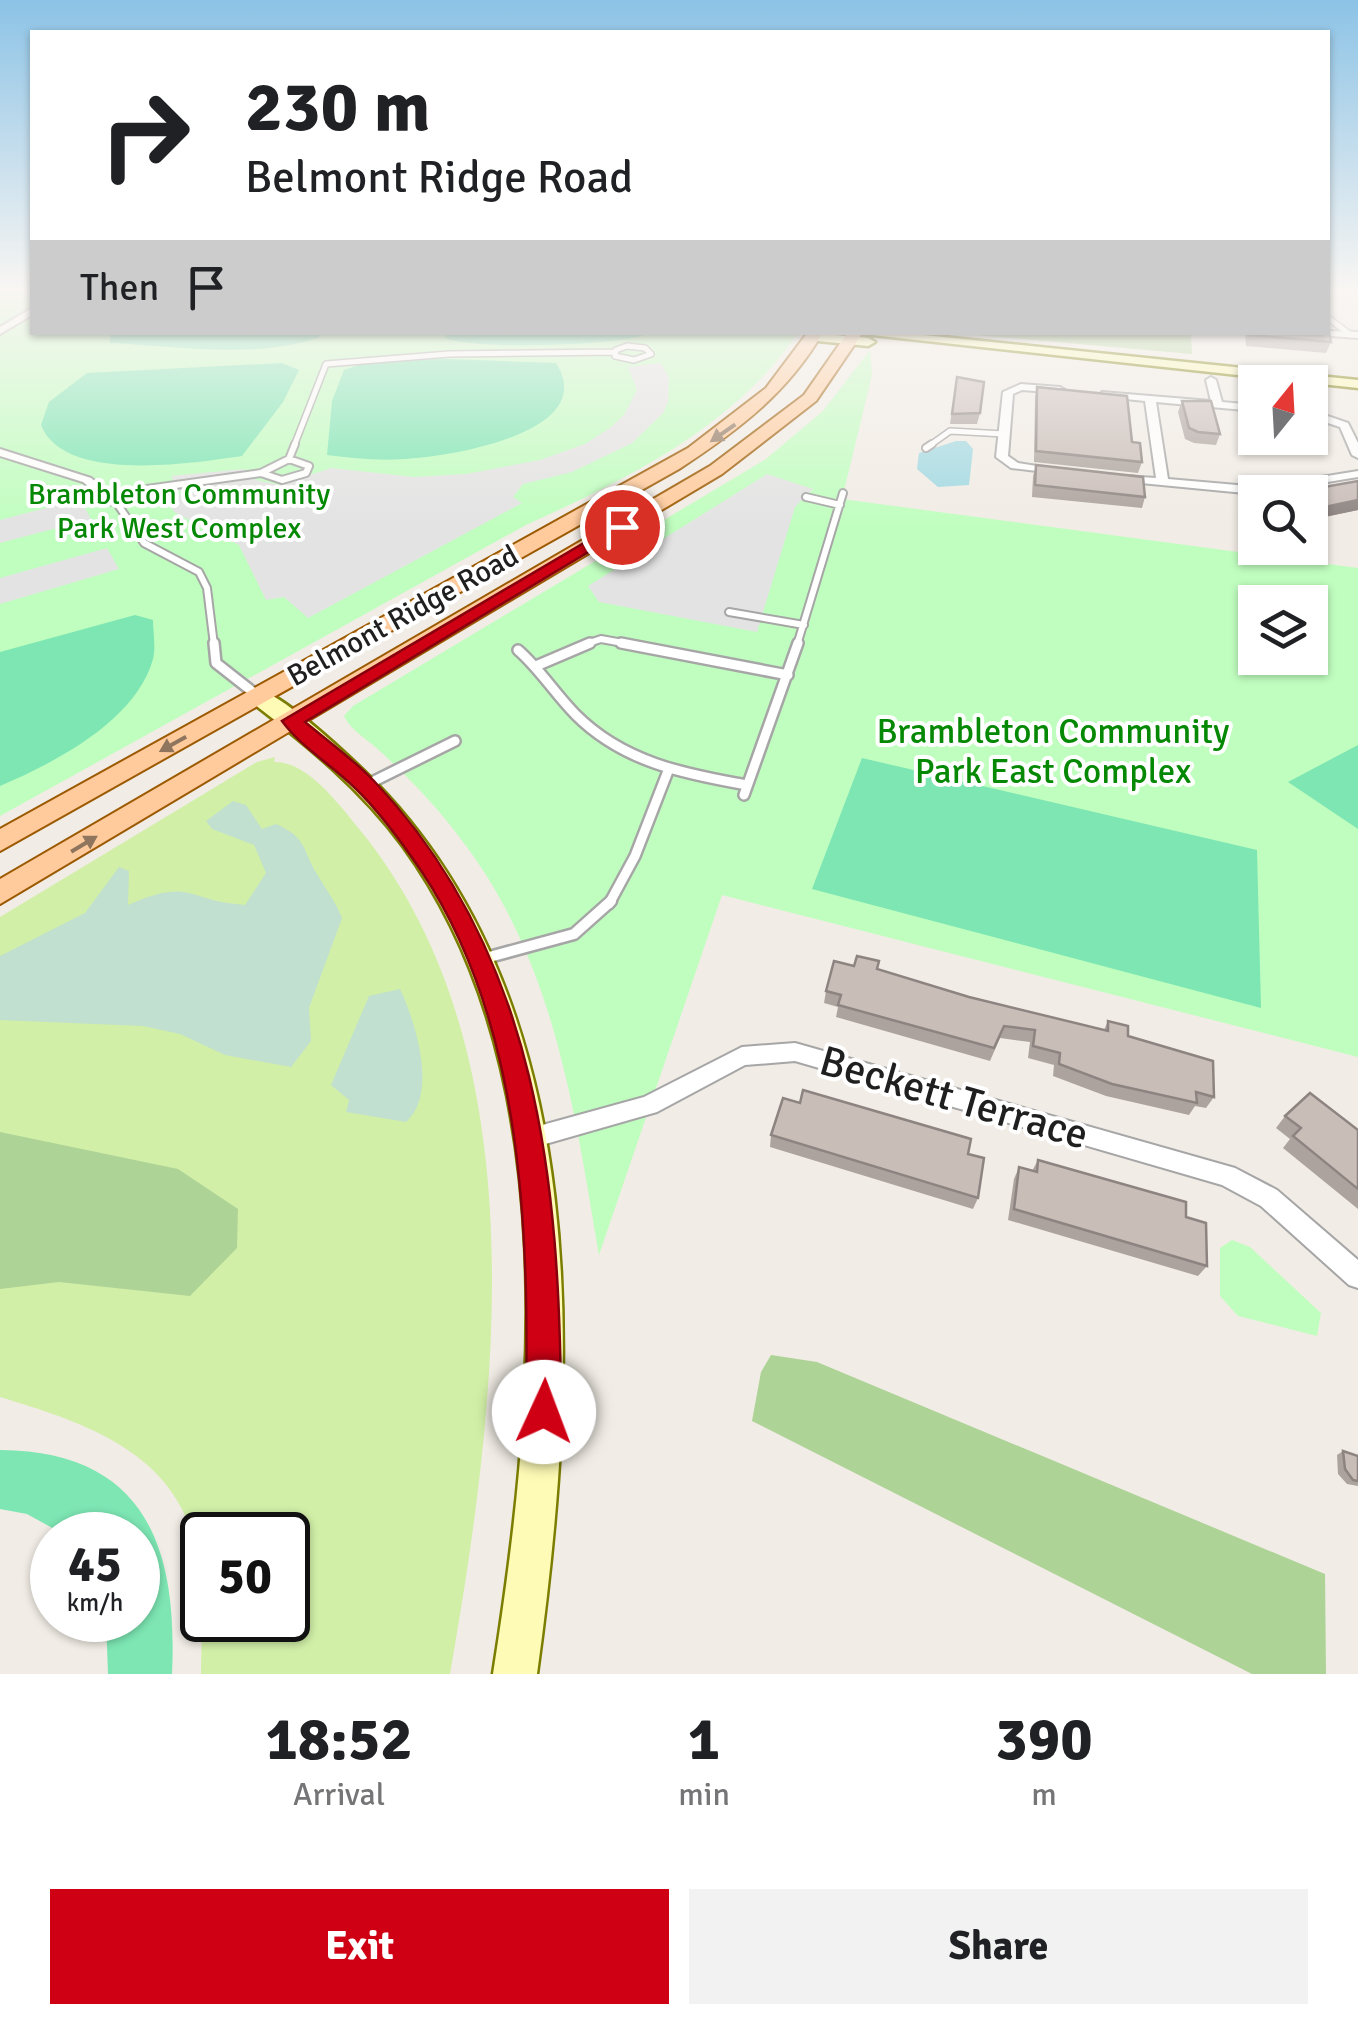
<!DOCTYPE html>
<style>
:root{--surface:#fff;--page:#f2f2f2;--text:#202124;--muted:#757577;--accent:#cf0014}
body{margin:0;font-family:Signika,sans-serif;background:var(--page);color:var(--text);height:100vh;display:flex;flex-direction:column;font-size:38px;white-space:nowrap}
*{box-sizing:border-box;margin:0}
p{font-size:32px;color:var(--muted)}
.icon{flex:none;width:55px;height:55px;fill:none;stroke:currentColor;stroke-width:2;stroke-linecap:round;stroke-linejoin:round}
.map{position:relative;height:1674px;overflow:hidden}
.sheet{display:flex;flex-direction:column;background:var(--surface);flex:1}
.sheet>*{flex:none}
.top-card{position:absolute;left:30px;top:30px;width:1300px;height:305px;border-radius:0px;box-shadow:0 2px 8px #0004;background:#fff;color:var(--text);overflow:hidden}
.needle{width:65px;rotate:18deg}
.buttons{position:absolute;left:1238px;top:365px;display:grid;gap:20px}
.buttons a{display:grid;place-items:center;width:90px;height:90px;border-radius:0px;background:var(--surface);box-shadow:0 2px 8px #0004;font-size:50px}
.speed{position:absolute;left:30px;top:1512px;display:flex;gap:20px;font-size:50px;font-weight:700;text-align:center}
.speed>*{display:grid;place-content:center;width:130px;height:130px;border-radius:50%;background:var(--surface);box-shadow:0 2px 8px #0004;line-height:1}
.speed small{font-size:25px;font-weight:400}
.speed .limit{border:5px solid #111;border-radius:15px;background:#fff;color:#111}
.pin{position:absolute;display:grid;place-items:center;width:85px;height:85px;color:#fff;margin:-42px;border:5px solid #fff;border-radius:50%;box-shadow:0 2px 10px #0007}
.me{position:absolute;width:110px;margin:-55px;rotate:2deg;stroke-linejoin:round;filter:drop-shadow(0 0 8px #0008)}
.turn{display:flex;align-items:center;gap:35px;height:210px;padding:0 50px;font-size:45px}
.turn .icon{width:130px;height:130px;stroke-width:2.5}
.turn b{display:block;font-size:70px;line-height:85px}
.then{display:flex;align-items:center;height:95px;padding:0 50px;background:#0003;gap:20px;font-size:38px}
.eta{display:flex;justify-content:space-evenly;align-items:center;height:170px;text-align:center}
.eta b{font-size:60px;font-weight:700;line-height:70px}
.primary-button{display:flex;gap:20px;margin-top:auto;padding:20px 50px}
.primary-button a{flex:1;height:115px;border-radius:0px;background:var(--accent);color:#fff;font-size:40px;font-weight:700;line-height:115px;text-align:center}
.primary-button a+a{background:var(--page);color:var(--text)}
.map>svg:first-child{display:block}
</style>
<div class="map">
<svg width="1358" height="1674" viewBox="0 0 1358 1674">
<rect width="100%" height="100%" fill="#f1ece5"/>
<path fill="#d1efa7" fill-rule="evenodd" d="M275,757l-1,5c34,-1 66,44 86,68 184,226 136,579 90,844h-249c0,-33 3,-68 -1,-101 -11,-115 -104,-147 -200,-176v-480l257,-155zM202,1535h86v85h-86z"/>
<path fill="#aed397" d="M952,333h239l1,21z
M0,1132l178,37 60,40 -1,39 -47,48 -131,-14 -59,7z
M771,1355l46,7 508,212 1,100h-74l-500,-253 9,-49z"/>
<path fill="#c1e0cf" d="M233,801l13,4 16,24 14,-5c32,14 26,26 41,50 9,16 18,26 25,44l-33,90 2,33 -20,26 -66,-12 -45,-21 -37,-8 -143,-6v-64l85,-43 34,-46 10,4 -1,34c64,-28 57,-4 117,0l21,-32 -12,-28 -42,-16 -6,-8z
M400,989c16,34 38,105 6,133l-60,-10 3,-12 -18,-15 38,-89z"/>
<path fill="#c0febf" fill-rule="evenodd" d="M0,291h32v41l766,1c-64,94 -171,146 -272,192l-526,291z
M870,350l2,25 -30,124 516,69v489l-636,-162 -123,360c-25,-147 -45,-296 -139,-417 -23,-31 -50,-59 -78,-85 -12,-12 -31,-22 -38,-37l9,-10 413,-247 57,-48zM1255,602h55v56h-55z
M1232,1240l18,7 71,66 -4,23 -79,-20 -18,-20v-48z"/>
<path fill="#7de6b3" d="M110,333v-1l211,1 -3,5c-64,21 -141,8 -208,5z
M447,333v-1l202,1c-22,13 -178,17 -204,5z
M446,359l110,4c45,70 -108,94 -152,96 -26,2 -51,-1 -77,-4l5,-54 12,-31 26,-9z
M282,363l17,7 -16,32 -41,54c-49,7 -178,28 -201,-31l8,-23 38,-29z
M135,615l18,5c0,12 3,28 0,39 -17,62 -99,104 -153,127v-134z
M1358,745v84l-70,-47z
M862,758l395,92 4,158 -449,-119z
M0,1450c145,1 178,97 172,224h-64l-2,-54h32v-85h-73l-38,-21 -27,-5z"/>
<path fill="#e3e3e3" d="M661,363l8,15 -1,24 -5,11 -31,30 -60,29 -49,12 -10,13 9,6 -214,115 -24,-21 -18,3 -27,-55 -65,-33 -8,-15 15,-3 -10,-18 73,-7 12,11 24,5 51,-17 83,9 52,-3 74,-14 45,-16 25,-16 14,-13 13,-25 -9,-23z
M767,474l46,15 -18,18 -38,125 -158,-30 -11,-16z
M80,499l11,20 -91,24v-23z
M107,548l12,21 -119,35v-26z"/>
<path fill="#a2d9e2" d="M956,441h10l7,8 -4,36 -31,2 -21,-18 2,-16z"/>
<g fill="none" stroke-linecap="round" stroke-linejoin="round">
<defs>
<path id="service-far3" d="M1328,318l23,17
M627,346l18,2 6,6 -17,6 -19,-4 1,-6z
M294,446l32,-82 123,-10 165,-2
M929,446l21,-15 54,3"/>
<path id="service-far2" d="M926,448l6,-4
M289,459l6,-15
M289,459l20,7 -3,7 -24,7 -21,-7z
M806,497l34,8
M729,612l75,13
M214,645l-7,-57 -8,-16 -55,-29 -28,-41 31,-13 114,-16
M583,645l18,-6 33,6
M797,645l46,-152"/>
<path id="service-far1" d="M214,643l2,20 42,33
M621,643l167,32
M518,650c22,19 37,44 58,65 47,47 108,59 171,70
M536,666l54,-23
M366,785l89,-44
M744,795l54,-152
M609,904l26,-48 33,-85"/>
<path id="service" d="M482,959l92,-25 37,-33"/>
<path id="minor" d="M32,308v7l-32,19v-7z
M1328,331l30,1v6l-82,-6z
M1211,377l5,3 6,22 33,3v6l-99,-9 12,77 92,8 98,-16v6l-103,17 -135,-13 -2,-2 6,-3 32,2 -11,-77 -39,-4 -4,-1v-4l109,9 -5,-21z
M1021,384l39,3 5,3 -5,3 -38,-3 -9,4 -5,62 10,7 44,7v4l-51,-6 -15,-11 7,-65z
M1310,410l38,13 10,20v15l-6,-3 -12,-28 -30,-10z
M0,449l91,29 31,24 -10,3 -29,-23 -83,-26z
M795,1043l440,125 42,22 81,70v28l-9,-3 -88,-79 -39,-21 -427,-124 -50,4 -88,47 -129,37 -8,-3 -3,-7 3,-7 8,-3 116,-32 98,-50z"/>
<path id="secondary" d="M844,332h50l464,48v8z
M813,333l55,5 7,4 -7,4 -60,-6 -2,-3z
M258,689c26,7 86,63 107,83 235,229 213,604 172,902h-44c41,-260 75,-601 -90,-828 -42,-57 -97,-102 -153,-145l-3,-5z"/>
<path id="primary" d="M808,332h15c-35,61 -86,99 -144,137l-679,382v-22l688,-381 78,-60z
M848,332h15l-47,69 -94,73 -722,430v-25l710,-413 94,-71z"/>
</defs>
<use href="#service-far3" stroke="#a6a6a6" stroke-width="8"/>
<use href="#service-far2" stroke="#a6a6a6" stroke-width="10"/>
<use href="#service-far1" stroke="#a6a6a6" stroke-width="14"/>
<use href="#service" stroke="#a6a6a6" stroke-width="15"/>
<use href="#minor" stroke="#a6a6a6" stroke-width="4"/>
<use href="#secondary" stroke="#7b7d00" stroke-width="5"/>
<use href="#primary" stroke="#9b5900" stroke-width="4"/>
<use href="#service-far3" stroke="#fff" stroke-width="5"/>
<use href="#service-far2" stroke="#fff" stroke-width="6"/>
<use href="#service-far1" stroke="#fff" stroke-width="9"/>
<use href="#service" stroke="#fff" stroke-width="10"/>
<use href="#minor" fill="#fff" fill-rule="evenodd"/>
<use href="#secondary" fill="#fefbb6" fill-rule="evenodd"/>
<use href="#primary" fill="#ffcb9c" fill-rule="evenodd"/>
</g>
<path fill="#ada39e" d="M1245,332h83l3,10 -5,11 -80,-7z
M957,377l23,36 -3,11h-27z
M1037,387l95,55 10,20 -4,11 -104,-11 1,-64z
M1182,401l38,33 -4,11 -22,-2 -9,-4 -7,-27z
M1310,415l13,21 -5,11 -23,-3 -2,-6h17z
M1036,465l109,32 -3,11 -110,-11 1,-21z
M1358,481v29l-43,9 -5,-3v-24z
M854,966l23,3 92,28 135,33 4,-9 106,76 -8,11 -11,-2 -6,9 -83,-19 -53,-20 1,-11 -26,-7 2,-16 -30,-4 -10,23 -154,-44 2,-10 -14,-4 2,-12z
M1285,1116l73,14v79l-75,-61 7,-9 -14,-11z
M771,1135l197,19 10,44 -5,11 -203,-62z
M1038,1160l148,57 21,49 -9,10 -190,-56 6,-41 5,-12 13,4z
M1343,1451l15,5v30l-11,-2 -9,-10 -1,-19z"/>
<path fill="#8d8481" d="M1358,500v10l-43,9 5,-11z"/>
<path fill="#c9bdb8" stroke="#8d8481" stroke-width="2.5" d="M1328,328l3,14 -81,-7v-3h78z
M957,377l27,5 -4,31 -28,1z
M1037,387l90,9 5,46 8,1 2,19 -106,-11z
M1182,401h29l9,33 -22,-2 -9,-4z
M1310,415l6,1 7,20 -13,-2z
M1036,465l107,12 2,20 -110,-12z
M1358,481v19l-38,8 -10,-7v-9h-14z
M857,956l22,5 -2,8 92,28 139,34v-10l20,5v10l85,25 1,36 -18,-5 1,11 -85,-19 -53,-20 1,-11 -27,-7 2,-16 -31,-4 -10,22 -156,-43 3,-10 -15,-4 8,-30 20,5z
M803,1090l168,49 -3,15 16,4 -6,40 -207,-63 12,-37 17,5z
M1310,1093l48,37v59l-65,-53 8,-8 -16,-12z
M1038,1160l148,42v15l20,6 1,43 -193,-57 5,-42 18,5z
M1343,1451l15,5v25l-5,-1 -8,-11z"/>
<defs><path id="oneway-solid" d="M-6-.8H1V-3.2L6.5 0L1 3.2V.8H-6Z" transform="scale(2.5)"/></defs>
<g fill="#8f755e">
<use href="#oneway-solid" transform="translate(723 433) rotate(145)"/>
<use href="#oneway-solid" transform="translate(173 744) rotate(151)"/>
<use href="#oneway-solid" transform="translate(84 844) rotate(-31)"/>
</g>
<linearGradient id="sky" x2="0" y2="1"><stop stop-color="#8cc3e6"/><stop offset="0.55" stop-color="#f9f6f3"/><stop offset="1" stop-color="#f9f6f3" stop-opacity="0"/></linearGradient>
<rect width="1358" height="526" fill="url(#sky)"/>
<path fill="#cf0014" stroke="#87000d" stroke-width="2.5" d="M616,524l14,3 -325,195c23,19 49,38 69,59 165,174 186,403 187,631l-5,12 -12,5 -13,-5 -5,-12c3,-179 -2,-386 -104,-540 -19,-28 -43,-61 -67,-84 -23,-23 -54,-41 -73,-67z"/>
<g text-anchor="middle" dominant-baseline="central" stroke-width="8" stroke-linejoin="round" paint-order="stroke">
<g font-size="30" fill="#058803" stroke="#fff">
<text x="179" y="494">Brambleton Community<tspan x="179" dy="34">Park West Complex</tspan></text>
</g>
<g font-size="30" fill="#1f1f1f" stroke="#fff">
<text transform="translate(403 616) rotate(-29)">Belmont Ridge Road</text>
</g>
<g font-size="35" fill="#058803" stroke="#fff">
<text x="1053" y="731">Brambleton Community<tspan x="1053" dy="40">Park East Complex</tspan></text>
</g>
<g font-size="42" fill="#1f1f1f" stroke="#fff">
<text transform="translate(954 1098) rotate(16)">Beckett Terrace</text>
</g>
</g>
</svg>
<div class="buttons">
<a><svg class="needle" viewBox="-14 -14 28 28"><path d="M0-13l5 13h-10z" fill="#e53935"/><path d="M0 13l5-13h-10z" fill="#757577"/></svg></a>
<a><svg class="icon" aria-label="search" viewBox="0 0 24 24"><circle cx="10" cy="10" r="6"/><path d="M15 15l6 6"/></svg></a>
<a><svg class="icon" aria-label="layers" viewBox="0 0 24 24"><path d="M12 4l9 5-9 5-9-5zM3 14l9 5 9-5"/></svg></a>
</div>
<div class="speed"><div>45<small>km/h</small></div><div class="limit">50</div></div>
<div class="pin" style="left:622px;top:527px;background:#d93025"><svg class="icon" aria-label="arrive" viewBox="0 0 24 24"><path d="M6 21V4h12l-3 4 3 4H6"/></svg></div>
<svg class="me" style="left:544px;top:1412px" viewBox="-20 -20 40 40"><circle r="19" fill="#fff"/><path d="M0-13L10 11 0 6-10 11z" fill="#cf0014"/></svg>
<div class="top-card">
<div class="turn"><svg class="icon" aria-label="right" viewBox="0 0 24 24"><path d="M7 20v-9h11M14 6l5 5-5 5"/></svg><div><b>230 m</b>Belmont Ridge Road</div></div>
<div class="then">Then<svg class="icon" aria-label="arrive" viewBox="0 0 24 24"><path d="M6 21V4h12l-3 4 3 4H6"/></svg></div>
</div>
</div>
<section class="sheet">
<div class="eta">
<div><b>18:52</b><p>Arrival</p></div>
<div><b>1</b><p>min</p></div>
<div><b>390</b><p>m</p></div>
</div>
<div class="primary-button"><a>Exit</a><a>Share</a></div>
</section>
